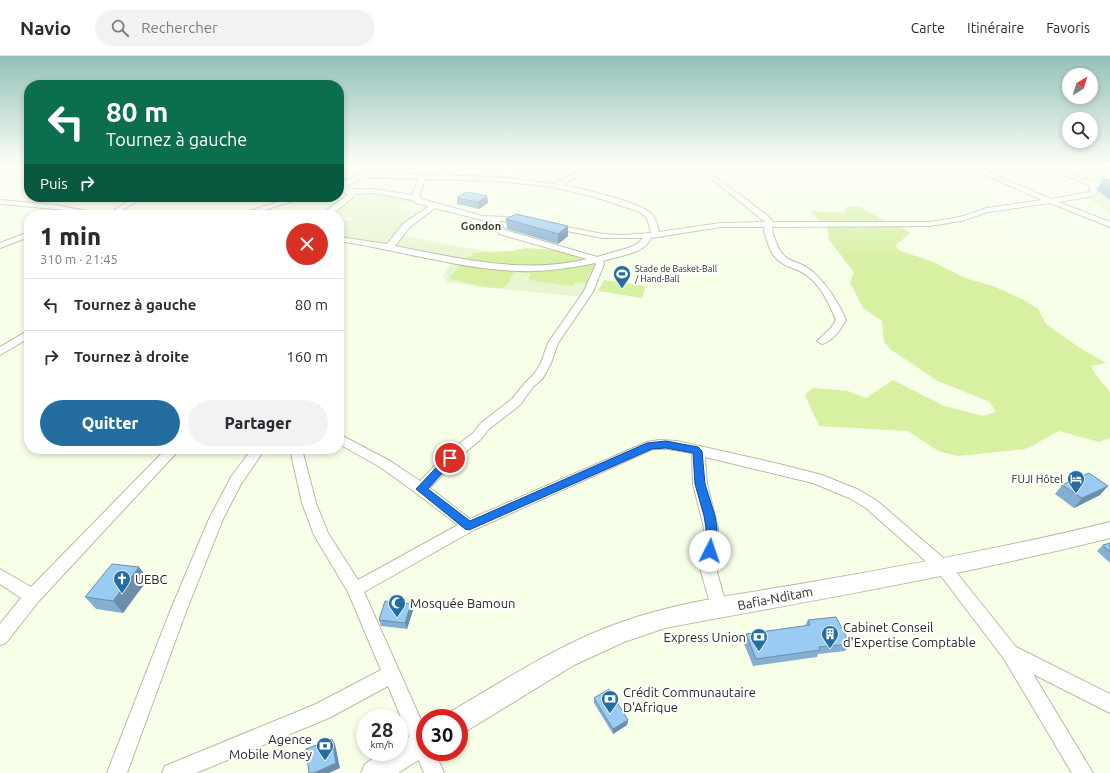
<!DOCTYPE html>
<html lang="fr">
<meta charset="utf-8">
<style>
:root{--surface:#fff;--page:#f2f2f3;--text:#2b2b33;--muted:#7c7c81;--line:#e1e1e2;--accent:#236da1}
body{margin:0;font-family:Ubuntu,sans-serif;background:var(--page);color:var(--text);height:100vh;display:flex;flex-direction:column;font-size:15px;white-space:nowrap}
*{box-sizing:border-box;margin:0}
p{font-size:13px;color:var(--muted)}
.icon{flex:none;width:22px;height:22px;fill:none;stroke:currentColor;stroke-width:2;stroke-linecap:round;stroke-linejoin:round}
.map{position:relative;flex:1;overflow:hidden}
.side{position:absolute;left:24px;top:154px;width:320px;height:244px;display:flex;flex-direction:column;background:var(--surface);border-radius:16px;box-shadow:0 2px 6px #0003}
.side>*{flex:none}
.hud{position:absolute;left:24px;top:24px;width:320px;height:122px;border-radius:16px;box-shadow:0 2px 6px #0003;background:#0b6e4f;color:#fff;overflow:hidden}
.needle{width:26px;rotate:38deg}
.buttons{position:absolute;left:1062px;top:12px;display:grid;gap:8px}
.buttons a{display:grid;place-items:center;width:36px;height:36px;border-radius:50%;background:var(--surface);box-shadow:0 2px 6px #0003;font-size:20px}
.speed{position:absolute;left:356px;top:653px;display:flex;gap:8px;font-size:20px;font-weight:700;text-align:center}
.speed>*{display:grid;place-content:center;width:52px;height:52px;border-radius:50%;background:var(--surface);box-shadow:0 2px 6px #0003;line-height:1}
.speed small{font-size:10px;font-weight:400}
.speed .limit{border:6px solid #d22;background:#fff;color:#111}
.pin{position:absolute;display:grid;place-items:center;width:34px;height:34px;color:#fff;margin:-17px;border:2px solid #fff;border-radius:50%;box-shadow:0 1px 4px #0007}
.me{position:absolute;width:44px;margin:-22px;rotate:4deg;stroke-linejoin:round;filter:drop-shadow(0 0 3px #0008)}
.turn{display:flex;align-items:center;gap:14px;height:84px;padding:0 16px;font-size:18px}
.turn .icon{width:52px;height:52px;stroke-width:2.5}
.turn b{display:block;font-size:28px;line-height:34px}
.then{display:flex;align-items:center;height:38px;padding:0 16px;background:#0003;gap:8px;font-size:15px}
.round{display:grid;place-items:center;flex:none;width:42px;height:42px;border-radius:21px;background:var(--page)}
.head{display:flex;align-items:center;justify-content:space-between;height:68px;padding:0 16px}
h1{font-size:24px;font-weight:800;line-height:30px}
.cta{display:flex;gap:8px;margin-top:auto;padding:8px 16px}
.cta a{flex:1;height:46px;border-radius:24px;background:var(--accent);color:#fff;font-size:16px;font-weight:800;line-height:46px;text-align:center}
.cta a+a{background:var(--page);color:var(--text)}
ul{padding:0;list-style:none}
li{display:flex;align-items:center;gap:12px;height:52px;padding:0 16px;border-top:1px solid var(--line)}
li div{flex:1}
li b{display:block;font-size:15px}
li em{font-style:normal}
header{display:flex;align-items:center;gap:24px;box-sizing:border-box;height:56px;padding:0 20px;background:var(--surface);border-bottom:1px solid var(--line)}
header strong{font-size:19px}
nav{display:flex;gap:22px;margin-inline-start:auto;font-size:14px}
.search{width:280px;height:36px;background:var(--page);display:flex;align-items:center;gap:10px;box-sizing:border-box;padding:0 14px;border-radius:22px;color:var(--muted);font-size:15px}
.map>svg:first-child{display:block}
</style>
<header>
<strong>Navio</strong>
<div class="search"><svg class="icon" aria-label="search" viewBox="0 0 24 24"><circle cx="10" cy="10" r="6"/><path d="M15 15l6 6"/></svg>Rechercher</div>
<nav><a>Carte</a><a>Itinéraire</a><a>Favoris</a></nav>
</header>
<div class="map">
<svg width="1110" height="717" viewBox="0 0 1110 717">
<rect width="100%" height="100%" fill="#f7ffe8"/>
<path fill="#e8f5d1" d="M1091,116l19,1v41l-23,-17 14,-1 -12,-8 7,-2 -14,-11z
M360,135l54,9 -16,8 24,4 -25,22 69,14 132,17 -15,32 -101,-10 -35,-5 -4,-7 9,-13 -113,-21v-22l16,1 -23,-6z"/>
<path fill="#d7f0a2" d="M847,150c19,0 21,7 37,14 10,4 18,6 26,13l-14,12 2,5 33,11 34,17 28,8 31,14 14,9 8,15 34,24 26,15 -15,3 5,9 14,17v46l-11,4 -40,-11 -33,18 -68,7 -20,-5 -30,-20 -89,-5 -14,-31 8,-7 35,3 18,7 27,-18 51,26 39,10 13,-4 -6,-10 -52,-21 -47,-31 -7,-8 -2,-21 -19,-13 -13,-26 4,-10 -25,-32 -2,-13 -15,-13v-3l33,2z
M526,192l28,2 42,9v5l-8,12 3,8 -15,-2 -3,4h-4l-39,-6 -2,-2 2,-1v-4l-15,-1c-3,4 -8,13 -11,15 -6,4 -46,-6 -53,-8l-1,-2 9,-11v-6l13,-4 1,-3 39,-2z
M604,224l42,6 -4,12 -44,-7z"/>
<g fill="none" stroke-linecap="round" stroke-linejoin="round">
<defs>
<path id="minor" d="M364,108h6l-1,9 128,4 57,7 39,-20h7l-1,1 -37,20c18,3 76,17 89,28 5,5 6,12 8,19l62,-9 44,-1 -52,-42 -38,-15 -1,-1c32,0 69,34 94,52l5,6h157l30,-5 27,-9 55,-8 -79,-35 -1,-1h7l7,3 9,-3c23,1 46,0 68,5 19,3 38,17 57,13v4l-14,1 1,6 -4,3 -34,6 51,20v5l-60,-24 -62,9 -27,9 -31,5 -158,1c0,5 2,10 4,15 8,24 22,16 37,30 15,14 25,29 33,48 -5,9 -13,21 -24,24l-5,-3 14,-13 5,-8c-7,-17 -16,-36 -31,-46 -7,-5 -16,-6 -23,-11 -12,-7 -14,-20 -18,-32l1,-4h-44l-70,11c-6,16 -34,18 -48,23l1,3 -11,28 -35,51 -7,20 -8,15 -10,9 -13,18 -31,24 -8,10 -26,22 -25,27 40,31 177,-77 12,-2 18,1 102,23 43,11 37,15 17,10 72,62 68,85 94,47v19l-77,-39 60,99h-21l-68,-114 -66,-87 -72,-64 -17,-10 -36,-15 -108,-26 2,27 11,44 -1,44 10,36 -2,5 -6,2 -6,-2 -12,-41 3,-44 -11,-44 -1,-31 -24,-4h-15l-179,81 -110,62 61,137v23h10l9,21h-20l-36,-87 -59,32 -133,55h-34l3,-7 151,-62 65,-34 -33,-78 -34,-57 -12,-32 -12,-54h12l14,54 12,30 30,47 100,-55 -42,-32 -36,-26 -41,-23v-10l51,27 30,20 25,-26 28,-22 8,-10 31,-24 13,-16 9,-9 7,-11 7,-20 36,-52 12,-27 -1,-1c-25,5 -50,9 -76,8 -60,-2 -120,-21 -180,-30v-4l48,7 16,-20 26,-18 -13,-3 -3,-3 -40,-7 -18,1 -1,2 -20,17v2h-8l1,-5 21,-15 -5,-4 -2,-3h-2v-9l5,2 18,-7zM985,112l59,3 20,4 25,10 1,7 -39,7 -70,-30zM366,121l52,2 -6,16 -39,-6h-25v-4zM425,123l72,2 49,5 46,10 48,16 7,6 4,15 -28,2 -20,-1 -52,-10v4l52,10h40l-6,6 -9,4 -31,9 -92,-27 -6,-9 23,1h3v-4l-43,-2 -60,-17 -3,-2zM435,152l47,12 9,1 8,13 88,25c-65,16 -129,-1 -192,-13l14,-18z
M1076,108h11l23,4v4z
M29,110v4l-29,1v-4z
M135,141h9l-30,18h-25l-33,-6 -56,-5v-4l56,5 50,10z
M195,141h28c-8,5 -20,5 -28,0z
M293,141h12l-56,18h-12z
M29,176v5l-29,11v-5z
M29,274v8l-29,17v-8z
M166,393h14l-142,153 -32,41 -6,2v-21l21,-26 -21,-14v-15l31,18z
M252,393h13l-24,35 -18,35 -36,90 -60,164h-20l64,-164 38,-90 22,-42z"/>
<path id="major" d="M1110,466v16c-147,37 -296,62 -445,90l-41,14 -50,23 -106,65 -9,4v-16h-11l2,-6c55,-32 109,-68 169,-89 60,-22 124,-29 187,-40 102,-18 204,-36 304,-61z
M425,672v24h6l-33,21h-37l4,-9 18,-12h16v-10z"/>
</defs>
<use href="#minor" stroke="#b4bea3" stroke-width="2"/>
<use href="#major" stroke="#b4bea3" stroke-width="2"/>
<use href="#minor" fill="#fff" fill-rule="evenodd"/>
<use href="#major" fill="#fff" fill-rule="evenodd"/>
</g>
<path fill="#84afd1" d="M1103,123l7,1v20l-12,-9v-3z
M487,140l1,7 -9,6 -22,-5v-6z
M506,163l62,7v10l-10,8 -51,-15z
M1062,429l38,10 -26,13 -19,-14z
M1110,487v19h-1l-12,-11 6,-6z
M139,511l9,12 -25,34 -27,-4 -11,-12z
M413,554l-6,19 -26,-3 -2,-6z
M808,564l42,24 -5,7 -27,3 -1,3 -64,9 -10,-25 3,-7 59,-8z
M594,642l34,22 -1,5 -14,9 -19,-31z"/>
<path fill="#6c8eaa" d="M487,140l1,7 -9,6 -1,-7z
M568,170v10l-10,8v-10z
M1108,430l-8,9 -26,13 8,-10z
M139,511l9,12 -25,34 -10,-12z
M411,548l2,6 -6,19 -2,-6z
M628,664l-1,5 -14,9v-5z
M332,683l3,5 5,24 -11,5h-15z"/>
<path fill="#9acbf3" stroke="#6c8eaa" d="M1103,123l7,1v7l-7,-5z
M466,136l21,4 -9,6 -21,-4z
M516,158l52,12 -10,8 -52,-15z
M1089,417l19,13 -26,12 -20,-13z
M1110,487v9l-7,-7z
M112,508l27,3 -26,34 -28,-4z
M385,545l26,3 -6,19 -26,-3z
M836,561l14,27 -31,3 1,3 -64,9 -10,-25 64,-9 -2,-5z
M609,633l19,31 -15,9 -19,-31z
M332,683l4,24 -22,10h-5l-3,-24z"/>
<linearGradient id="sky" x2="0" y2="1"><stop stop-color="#93c0b8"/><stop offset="0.52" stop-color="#fbfff5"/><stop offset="1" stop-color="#fbfff5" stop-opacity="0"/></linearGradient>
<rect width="1110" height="208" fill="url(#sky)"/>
<path fill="#1a73e8" stroke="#114b97" d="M666,385l32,6 4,4 3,33 10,32 2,12 -1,23 -2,3 -4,2 -4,-2 -2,-3 2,-23 -2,-12 -9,-32 -2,-31 -27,-5 -14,1 -183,81 -4,-1 -49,-40 31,-33h6l2,2 -2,3 -25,28 42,32 177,-78z"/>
<defs>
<symbol id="stadium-pin" viewBox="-11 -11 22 30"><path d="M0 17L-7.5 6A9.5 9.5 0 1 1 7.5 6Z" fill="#236da1" stroke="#fff"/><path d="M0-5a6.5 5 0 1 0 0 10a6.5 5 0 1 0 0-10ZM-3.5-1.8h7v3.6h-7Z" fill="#fff"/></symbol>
<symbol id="hotel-pin" viewBox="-11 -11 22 30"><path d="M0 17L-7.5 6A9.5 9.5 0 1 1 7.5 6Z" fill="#236da1" stroke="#fff"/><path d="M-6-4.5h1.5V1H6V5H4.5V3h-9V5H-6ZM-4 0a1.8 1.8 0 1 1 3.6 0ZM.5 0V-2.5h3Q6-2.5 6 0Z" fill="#fff"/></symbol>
<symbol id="church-pin" viewBox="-11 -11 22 30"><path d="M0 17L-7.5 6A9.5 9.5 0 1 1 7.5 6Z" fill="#236da1" stroke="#fff"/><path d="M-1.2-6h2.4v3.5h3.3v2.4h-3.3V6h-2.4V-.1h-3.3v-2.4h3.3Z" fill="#fff"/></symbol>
<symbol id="mosque-pin" viewBox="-11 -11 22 30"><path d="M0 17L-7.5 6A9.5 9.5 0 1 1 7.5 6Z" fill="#236da1" stroke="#fff"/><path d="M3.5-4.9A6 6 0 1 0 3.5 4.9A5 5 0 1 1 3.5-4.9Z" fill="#fff"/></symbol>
<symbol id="building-pin" viewBox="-11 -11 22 30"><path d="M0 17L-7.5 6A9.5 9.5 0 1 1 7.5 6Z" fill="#236da1" stroke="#fff"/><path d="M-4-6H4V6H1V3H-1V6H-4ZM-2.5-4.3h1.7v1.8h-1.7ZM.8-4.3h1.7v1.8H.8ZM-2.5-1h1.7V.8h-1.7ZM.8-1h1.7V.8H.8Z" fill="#fff"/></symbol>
<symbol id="bank-pin" viewBox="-11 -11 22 30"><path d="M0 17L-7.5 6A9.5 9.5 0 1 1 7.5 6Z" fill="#236da1" stroke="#fff"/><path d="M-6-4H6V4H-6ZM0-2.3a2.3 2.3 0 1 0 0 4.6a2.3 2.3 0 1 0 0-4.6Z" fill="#fff"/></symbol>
</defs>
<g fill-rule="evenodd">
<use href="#stadium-pin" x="612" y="208" width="20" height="27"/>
<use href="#hotel-pin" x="1066" y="413" width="20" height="27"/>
<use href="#church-pin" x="112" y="513" width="20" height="27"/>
<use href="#mosque-pin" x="387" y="537" width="20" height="27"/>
<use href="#building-pin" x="820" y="568" width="20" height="27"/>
<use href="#bank-pin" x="749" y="571" width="20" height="27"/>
<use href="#bank-pin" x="600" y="633" width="20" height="27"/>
<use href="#bank-pin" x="315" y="680" width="20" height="27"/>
</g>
<g text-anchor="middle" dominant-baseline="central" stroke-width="4" stroke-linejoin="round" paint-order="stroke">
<g font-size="9" fill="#272a20" stroke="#fff" text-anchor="start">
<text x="635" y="213">Stade de Basket-Ball<tspan x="635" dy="10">/ Hand-Ball</tspan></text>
</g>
<g font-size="11" font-weight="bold" fill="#3c442d" stroke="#fff">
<text x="481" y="170">Gondon</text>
</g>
<g font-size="11" fill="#272a20" stroke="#fff" text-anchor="end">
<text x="1063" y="423">FUJI Hôtel</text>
</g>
<g font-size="13" fill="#272a20" stroke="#fff" text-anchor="start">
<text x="135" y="523">UEBC</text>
<text x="410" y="547">Mosquée Bamoun</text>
<text x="843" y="571">Cabinet Conseil<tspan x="843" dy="15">d'Expertise Comptable</tspan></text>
<text x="746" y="581" text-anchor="end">Express Union</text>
<text x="623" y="636">Crédit Communautaire<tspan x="623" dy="15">D'Afrique</tspan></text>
<text x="312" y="683" text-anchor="end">Agence<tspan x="312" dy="15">Mobile Money</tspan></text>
</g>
<g font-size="13" fill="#272a20" stroke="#fff">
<text transform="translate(775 542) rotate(-11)">Bafia-Nditam</text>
</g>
</g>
</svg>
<div class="buttons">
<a><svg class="needle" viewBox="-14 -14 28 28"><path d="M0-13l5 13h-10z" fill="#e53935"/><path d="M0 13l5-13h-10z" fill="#7c7c81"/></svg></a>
<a><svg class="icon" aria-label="search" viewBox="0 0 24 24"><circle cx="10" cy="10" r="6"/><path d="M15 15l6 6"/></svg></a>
</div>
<div class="speed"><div>28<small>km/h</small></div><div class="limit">30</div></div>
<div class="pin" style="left:450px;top:402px;background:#d93025"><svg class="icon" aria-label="arrive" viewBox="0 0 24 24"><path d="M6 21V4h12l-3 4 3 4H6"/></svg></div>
<svg class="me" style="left:710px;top:495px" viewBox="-20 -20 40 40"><circle r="19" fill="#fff"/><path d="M0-13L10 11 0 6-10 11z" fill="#1a73e8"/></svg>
<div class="hud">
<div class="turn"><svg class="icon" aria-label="left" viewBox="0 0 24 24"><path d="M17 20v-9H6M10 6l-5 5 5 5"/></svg><div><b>80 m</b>Tournez à gauche</div></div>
<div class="then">Puis<svg class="icon" aria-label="right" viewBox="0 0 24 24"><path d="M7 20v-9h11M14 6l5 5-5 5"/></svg></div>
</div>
<section class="side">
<div class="head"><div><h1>1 min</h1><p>310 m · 21:45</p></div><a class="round" style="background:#d93025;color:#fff"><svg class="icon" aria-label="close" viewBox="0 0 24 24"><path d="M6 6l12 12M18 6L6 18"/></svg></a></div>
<ul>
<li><svg class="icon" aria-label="left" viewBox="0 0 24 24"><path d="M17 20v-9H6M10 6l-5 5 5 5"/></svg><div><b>Tournez à gauche</b></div><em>80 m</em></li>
<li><svg class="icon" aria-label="right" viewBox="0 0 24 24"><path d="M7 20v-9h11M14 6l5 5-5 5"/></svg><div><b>Tournez à droite</b></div><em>160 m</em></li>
</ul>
<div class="cta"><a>Quitter</a><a>Partager</a></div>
</section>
</div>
